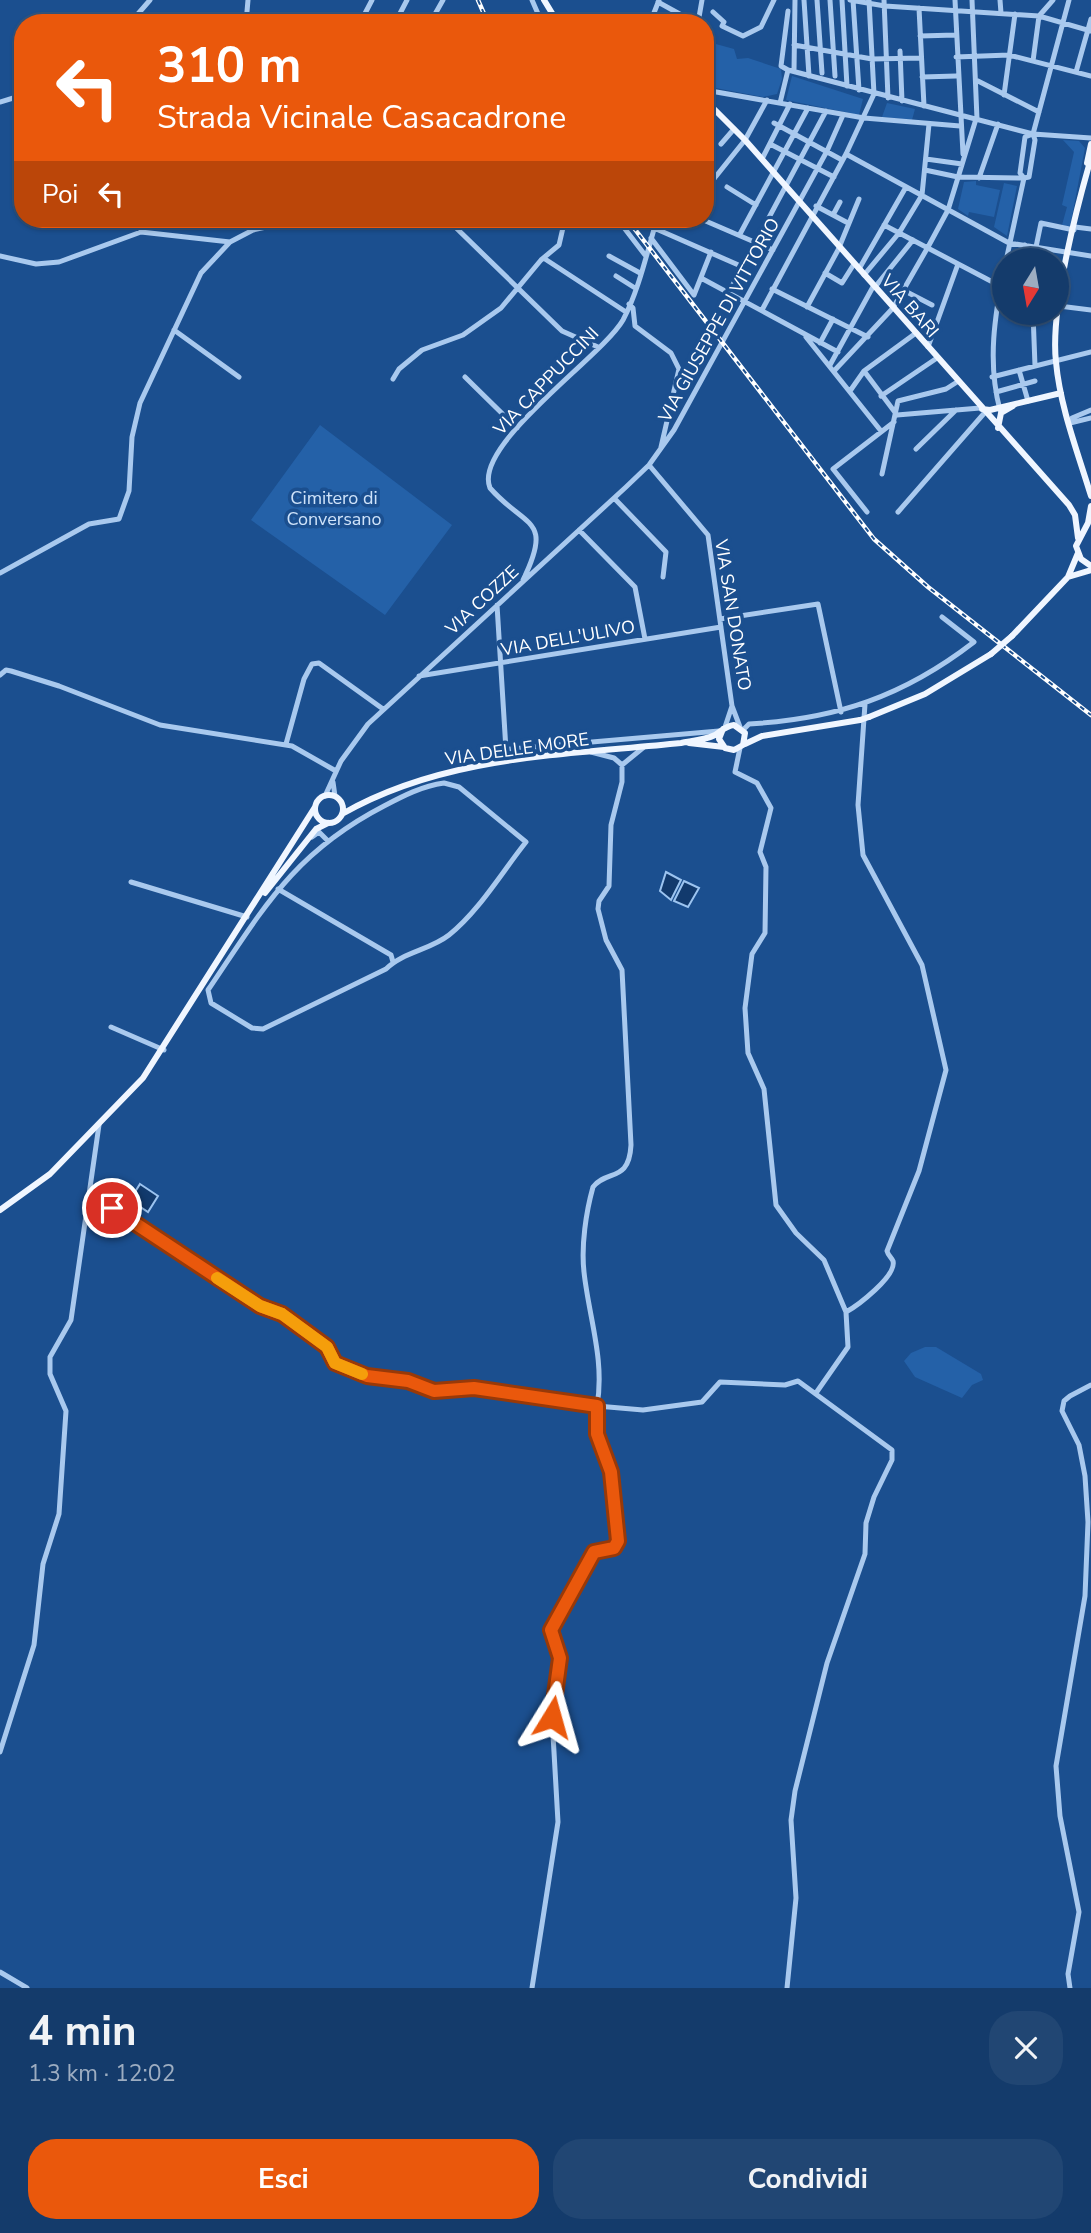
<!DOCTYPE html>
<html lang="it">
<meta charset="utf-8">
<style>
:root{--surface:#143b6b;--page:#214673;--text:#f1f3f6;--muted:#9dadc1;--line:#33557e;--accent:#ea580c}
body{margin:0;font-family:"Nunito Sans",sans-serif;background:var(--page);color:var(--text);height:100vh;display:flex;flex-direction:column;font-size:26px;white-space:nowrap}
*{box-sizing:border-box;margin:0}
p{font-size:23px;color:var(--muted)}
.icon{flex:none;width:38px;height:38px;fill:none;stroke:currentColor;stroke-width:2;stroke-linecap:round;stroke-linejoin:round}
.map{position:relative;height:1988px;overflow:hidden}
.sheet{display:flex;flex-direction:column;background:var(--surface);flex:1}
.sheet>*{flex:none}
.guide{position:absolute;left:14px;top:14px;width:700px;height:214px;border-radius:28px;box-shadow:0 2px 5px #0004,0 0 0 2px var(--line);background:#ea580c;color:#fff;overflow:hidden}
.needle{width:46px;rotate:191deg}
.controls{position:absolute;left:992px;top:248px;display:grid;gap:14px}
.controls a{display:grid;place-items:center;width:77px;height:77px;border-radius:50%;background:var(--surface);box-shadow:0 2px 5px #0004,0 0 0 2px var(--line);font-size:35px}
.pin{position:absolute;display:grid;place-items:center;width:60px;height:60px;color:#fff;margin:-30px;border:4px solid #fff;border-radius:50%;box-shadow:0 2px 7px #0007}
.me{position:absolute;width:77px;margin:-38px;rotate:8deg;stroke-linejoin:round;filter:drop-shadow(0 0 5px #0008)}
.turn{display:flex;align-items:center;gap:24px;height:147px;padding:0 28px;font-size:32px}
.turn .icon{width:91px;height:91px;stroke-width:2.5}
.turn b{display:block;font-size:49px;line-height:60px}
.then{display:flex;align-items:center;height:66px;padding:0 28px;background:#0003;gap:14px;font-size:26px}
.round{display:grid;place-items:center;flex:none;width:74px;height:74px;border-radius:28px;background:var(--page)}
.head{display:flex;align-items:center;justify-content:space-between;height:119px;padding:0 28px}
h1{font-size:42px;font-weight:700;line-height:52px}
.cta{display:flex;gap:14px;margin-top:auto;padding:14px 28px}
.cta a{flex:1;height:80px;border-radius:28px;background:var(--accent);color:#fff;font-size:28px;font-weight:700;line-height:80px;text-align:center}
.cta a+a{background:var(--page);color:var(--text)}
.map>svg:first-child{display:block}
</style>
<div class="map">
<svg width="1091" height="1988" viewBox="0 0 1091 1988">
<rect width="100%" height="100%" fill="#1b4f8f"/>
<path fill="#2461a8" d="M705,41l29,8 3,10 11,-1 33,11 1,10 -5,15 -14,3 -58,-11z
M792,76l71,23 -4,16 -73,-15z
M887,103l28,6 -3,11 -30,-3z
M1063,140l16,1 6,7 -15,79 -8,-2 5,-18 -5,-2 12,-53z
M976,181v4l24,5 -6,27 -25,-5 -1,4 -10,-7 6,-27z
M1004,183l13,3 -10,50 -13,-9z
M320,425l132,100 -67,90 -134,-95z
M925,1347h11l45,27 2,6 -11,5 -10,13 -47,-21 -11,-16 7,-8z"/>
<path fill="#123a6d" stroke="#9cc4f0" stroke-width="2" d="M666,872l15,8 -10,20 -11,-9z
M684,881l15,7 -11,19 -14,-6z
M140,1184l18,12 -10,16 -18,-12z"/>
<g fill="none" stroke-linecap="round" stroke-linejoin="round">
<path stroke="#a9c9ee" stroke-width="5" d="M532,0l10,23
M804,0l5,76
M817,0l5,73
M830,0l5,76
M842,0l5,86
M850,0l35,6 154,10 52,15
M853,0l6,90
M884,0l4,98
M955,0l8,154
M972,0l5,119
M1000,0l1,13
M658,2l38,21
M919,8l5,98
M713,12l11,10 -2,4 21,10 18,-9 13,-27
M1039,16l14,-16
M130,23l20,-23
M246,23l2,-23
M360,23l12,-23
M395,23l12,-23
M430,23l13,-23
M650,23l9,-23
M698,23l4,-23
M920,36l35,-1
M794,45l78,14 49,-1
M900,51l2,50
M956,57l53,-2 82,21
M1033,61l6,-45
M788,70l245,64 58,4
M788,70l-7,-4 7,-55
M794,71l1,-71
M1076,72l15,-53
M922,77l34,-1
M976,80l63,32
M705,90l159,28 96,8
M1004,95l11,-81
M0,102l23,-7
M780,103l8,-33
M774,123l68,37
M721,144l13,-15
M770,144l64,33
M846,154l163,89 82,13
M762,159l28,-55
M926,159l36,5
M925,170l33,7 66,1
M705,173l11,3
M979,178l19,-54
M1024,178l-4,-5 5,-36 8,-3
M727,187l29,18
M705,190l40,-50 22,-40
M816,206l32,17
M833,215l7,-13
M141,219v13
M447,219l115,112 36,16
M701,219l72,31
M884,225l120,63
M1075,227l16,2
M654,228l89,39
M625,229l20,26
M740,234l68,-126
M651,238l43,57
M1036,247l5,-24 33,7
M0,256l36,8 23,-2 82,-30 89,10 23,-12 50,-11
M609,256l31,17
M545,259l81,53
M1006,261l18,-83 5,-1 6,-37 -2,-6 36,-134
M1023,261l2,-16
M859,269l47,-82
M825,273l17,10 12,-19
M864,275l35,-42 23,-38 7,-71
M616,276l19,12
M701,278l137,74
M875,287l38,-47
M772,289l96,48
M903,290l29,15
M729,292l97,-181
M694,295l17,-43
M629,304l4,4 2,18 36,27 8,16 -18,78
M1059,306l32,4
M807,307l31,-57 21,-51
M762,310l84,-156 28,-60 -5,-94
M1033,313l2,53
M174,330l65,47
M806,337l75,94
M820,343l13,-24
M928,347l30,-83
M830,365l44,-80
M1019,370l9,31
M834,371l59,-63 35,-61 20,-37 28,-91
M864,371l33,44
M465,377l52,51
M992,377l99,-25
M393,379l6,-10 23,-19 41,-15 38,-27 40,-48 18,-15 6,-26
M850,391l14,-20 52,-38
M996,392l39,-11
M881,396l56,-38
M1000,410c-13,-48 -5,-95 4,-143
M897,415l83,-7
M1070,423l2,-5 19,-8
M1070,423l21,-5
M916,449l40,-39
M649,465l59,70 24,171 8,21
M882,474l16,-73 48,-12 11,-7
M614,498l52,54 -3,25
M867,512l-34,-43 61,-47
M898,512l89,-102
M579,530l56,57 10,52
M0,573l89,-49 30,-5 10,-28 3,-54 8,-34 61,-130 29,-31
M523,580c31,-63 2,-52 -33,-92 -18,-43 112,-131 133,-168 16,-30 24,-68 34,-101
M497,605l9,145
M720,619l98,-15 23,108
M0,675l6,-5 5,1 48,15 101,39 132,21 44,25
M419,676l302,-49
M725,727l7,-21
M743,730l6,-6c88,-5 155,-28 225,-82l-32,-25
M286,744l18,-65 8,-15 7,-1 64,46
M740,748l-5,24 22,11 14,25 -11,44 6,15 -1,66 -13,21 -7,54 3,45 16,36 12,116 20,28 28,27 22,52 2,35 -32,46
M498,750l221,-19
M591,752l23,6 8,7 22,-18
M333,782l2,14
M444,783l15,4 67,55c-24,30 -47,69 -77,93 -19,15 -46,17 -63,34l-123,60 -11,-1 -41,-25 -3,-13c55,-81 85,-137 176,-184 19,-10 38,-20 60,-23z
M325,796l16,-35 27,-37 258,-237 23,-22 25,-35 153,-279 16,-36
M312,837l7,-5 9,9
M131,882l116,35
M278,889l113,66 2,7
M111,1027l53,23
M91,1194l169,112 22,8 45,33 8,16 32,13 41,5 26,10 40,-3 123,18c8,-46 -8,-88 -13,-134 -3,-26 2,-60 9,-85 14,-18 36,-4 38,-42l-9,-175 -16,-30 -8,-31 1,-8 10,-15 2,-61 11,-43v-17
M846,1312c11,-6 51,-36 47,-51 -2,-4 -5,-6 -6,-10l32,-80 27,-101 -24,-105 -59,-110 -5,-50 7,-101
M0,1752l34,-107 9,-81 16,-50 7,-103 -16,-37v-17l21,-37 28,-195
M0,1972l27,16
M532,1988l26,-166 -6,-105 8,-59 -9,-28 43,-78 20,-4 4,-7c-1,-25 -2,-52 -9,-77 -6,-19 -14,-33 -14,-54l2,-4 46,4 59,-8 18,-20 65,3 13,-4 94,69v10l-18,37 -8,26 -1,31 -38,109 -32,128 -4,29 5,78 -9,90
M1070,1988l-2,-14 11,-62 -19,-96 -4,-50 29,-170 3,-74 -3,-46 -6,-31 -17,-34 2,-10 6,-5 21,-11"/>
<path stroke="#f0f6ff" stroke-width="6" d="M544,0l14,23
M705,100l40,40 324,365 6,10 3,23
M1091,158c-15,52 -41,152 -35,204 4,45 22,91 35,134
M1087,163l4,-19
M982,409l8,1 71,-17
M998,428l3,-15 12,-7
M1091,506l-3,17 -12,23 5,13 10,7
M1068,577l23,-7
M1012,636l56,-59 10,-24
M869,717l56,-23 66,-40
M689,743l35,4
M745,744l17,-8 98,-16
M315 809a14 14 0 1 1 28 0a14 14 0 1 1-28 0Z
M342,814c103,-59 224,-59 339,-71 10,-2 24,-3 34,-8 7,-4 10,-9 19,-10l11,8 -2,12 -9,5 -9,-2 -6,-9 4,-10
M265,893l51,-64 12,-6
M0,1210l50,-36 93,-96 172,-271"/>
<defs>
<path id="rail" d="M478,0l10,23
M627,219l247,320 54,48 163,128"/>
</defs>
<use href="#rail" stroke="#fff" stroke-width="4.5"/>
<use href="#rail" stroke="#1b4f8f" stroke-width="2" stroke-dasharray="5" stroke-linecap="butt"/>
<path stroke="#f0f6ff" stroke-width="6" d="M991,654l21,-18
M860,720l9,-3"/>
</g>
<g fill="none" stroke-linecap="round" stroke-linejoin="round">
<defs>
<path id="route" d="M112,1208l148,98 22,8 45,33 8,16 32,13 41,5 26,10 40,-3 123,18v28l14,38 7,69 -4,7 -20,4 -43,78 9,28 -8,59"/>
</defs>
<use href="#route" stroke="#983908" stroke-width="18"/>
<use href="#route" stroke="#ea580c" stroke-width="12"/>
<path stroke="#f59e0b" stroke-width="12" d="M217,1278l43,28 22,8 45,33 8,16 27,11"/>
</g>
<g text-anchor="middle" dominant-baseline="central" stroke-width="7" stroke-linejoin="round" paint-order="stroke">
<g font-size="18" fill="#fff" stroke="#1b4f8f">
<text transform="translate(910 306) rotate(49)">VIA BARI</text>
<text transform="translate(719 320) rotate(-61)">VIA GIUSEPPE DI VITTORIO</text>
<text transform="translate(546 381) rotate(-46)">VIA CAPPUCCINI</text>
<text transform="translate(482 600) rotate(-43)">VIA COZZE</text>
<text transform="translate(733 615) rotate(81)">VIA SAN DONATO</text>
<text transform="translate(568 638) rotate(-10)">VIA DELL'ULIVO</text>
<text transform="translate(517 749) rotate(-8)">VIA DELLE MORE</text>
</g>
<g font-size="18" fill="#cfe3fa" stroke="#1b4f8f">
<text x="334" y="498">Cimitero di<tspan x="334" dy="21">Conversano</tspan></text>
</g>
</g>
</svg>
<div class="controls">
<a><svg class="needle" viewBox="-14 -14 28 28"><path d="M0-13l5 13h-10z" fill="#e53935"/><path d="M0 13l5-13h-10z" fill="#9dadc1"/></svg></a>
</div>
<div class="pin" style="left:112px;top:1208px;background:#d93025"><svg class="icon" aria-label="arrive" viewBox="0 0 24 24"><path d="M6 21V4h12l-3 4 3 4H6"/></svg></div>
<svg class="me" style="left:552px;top:1717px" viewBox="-20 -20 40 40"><path d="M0-17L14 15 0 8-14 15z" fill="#ea580c" stroke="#fff" stroke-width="4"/></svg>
<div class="guide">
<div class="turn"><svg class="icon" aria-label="left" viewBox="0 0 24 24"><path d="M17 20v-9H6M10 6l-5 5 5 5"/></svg><div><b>310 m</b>Strada Vicinale Casacadrone</div></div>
<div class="then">Poi<svg class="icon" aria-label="left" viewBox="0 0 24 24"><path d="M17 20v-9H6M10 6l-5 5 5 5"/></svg></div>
</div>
</div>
<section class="sheet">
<div class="head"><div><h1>4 min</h1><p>1.3 km · 12:02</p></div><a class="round"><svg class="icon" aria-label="close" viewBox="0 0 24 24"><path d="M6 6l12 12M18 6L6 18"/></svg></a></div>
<div class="cta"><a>Esci</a><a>Condividi</a></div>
</section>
